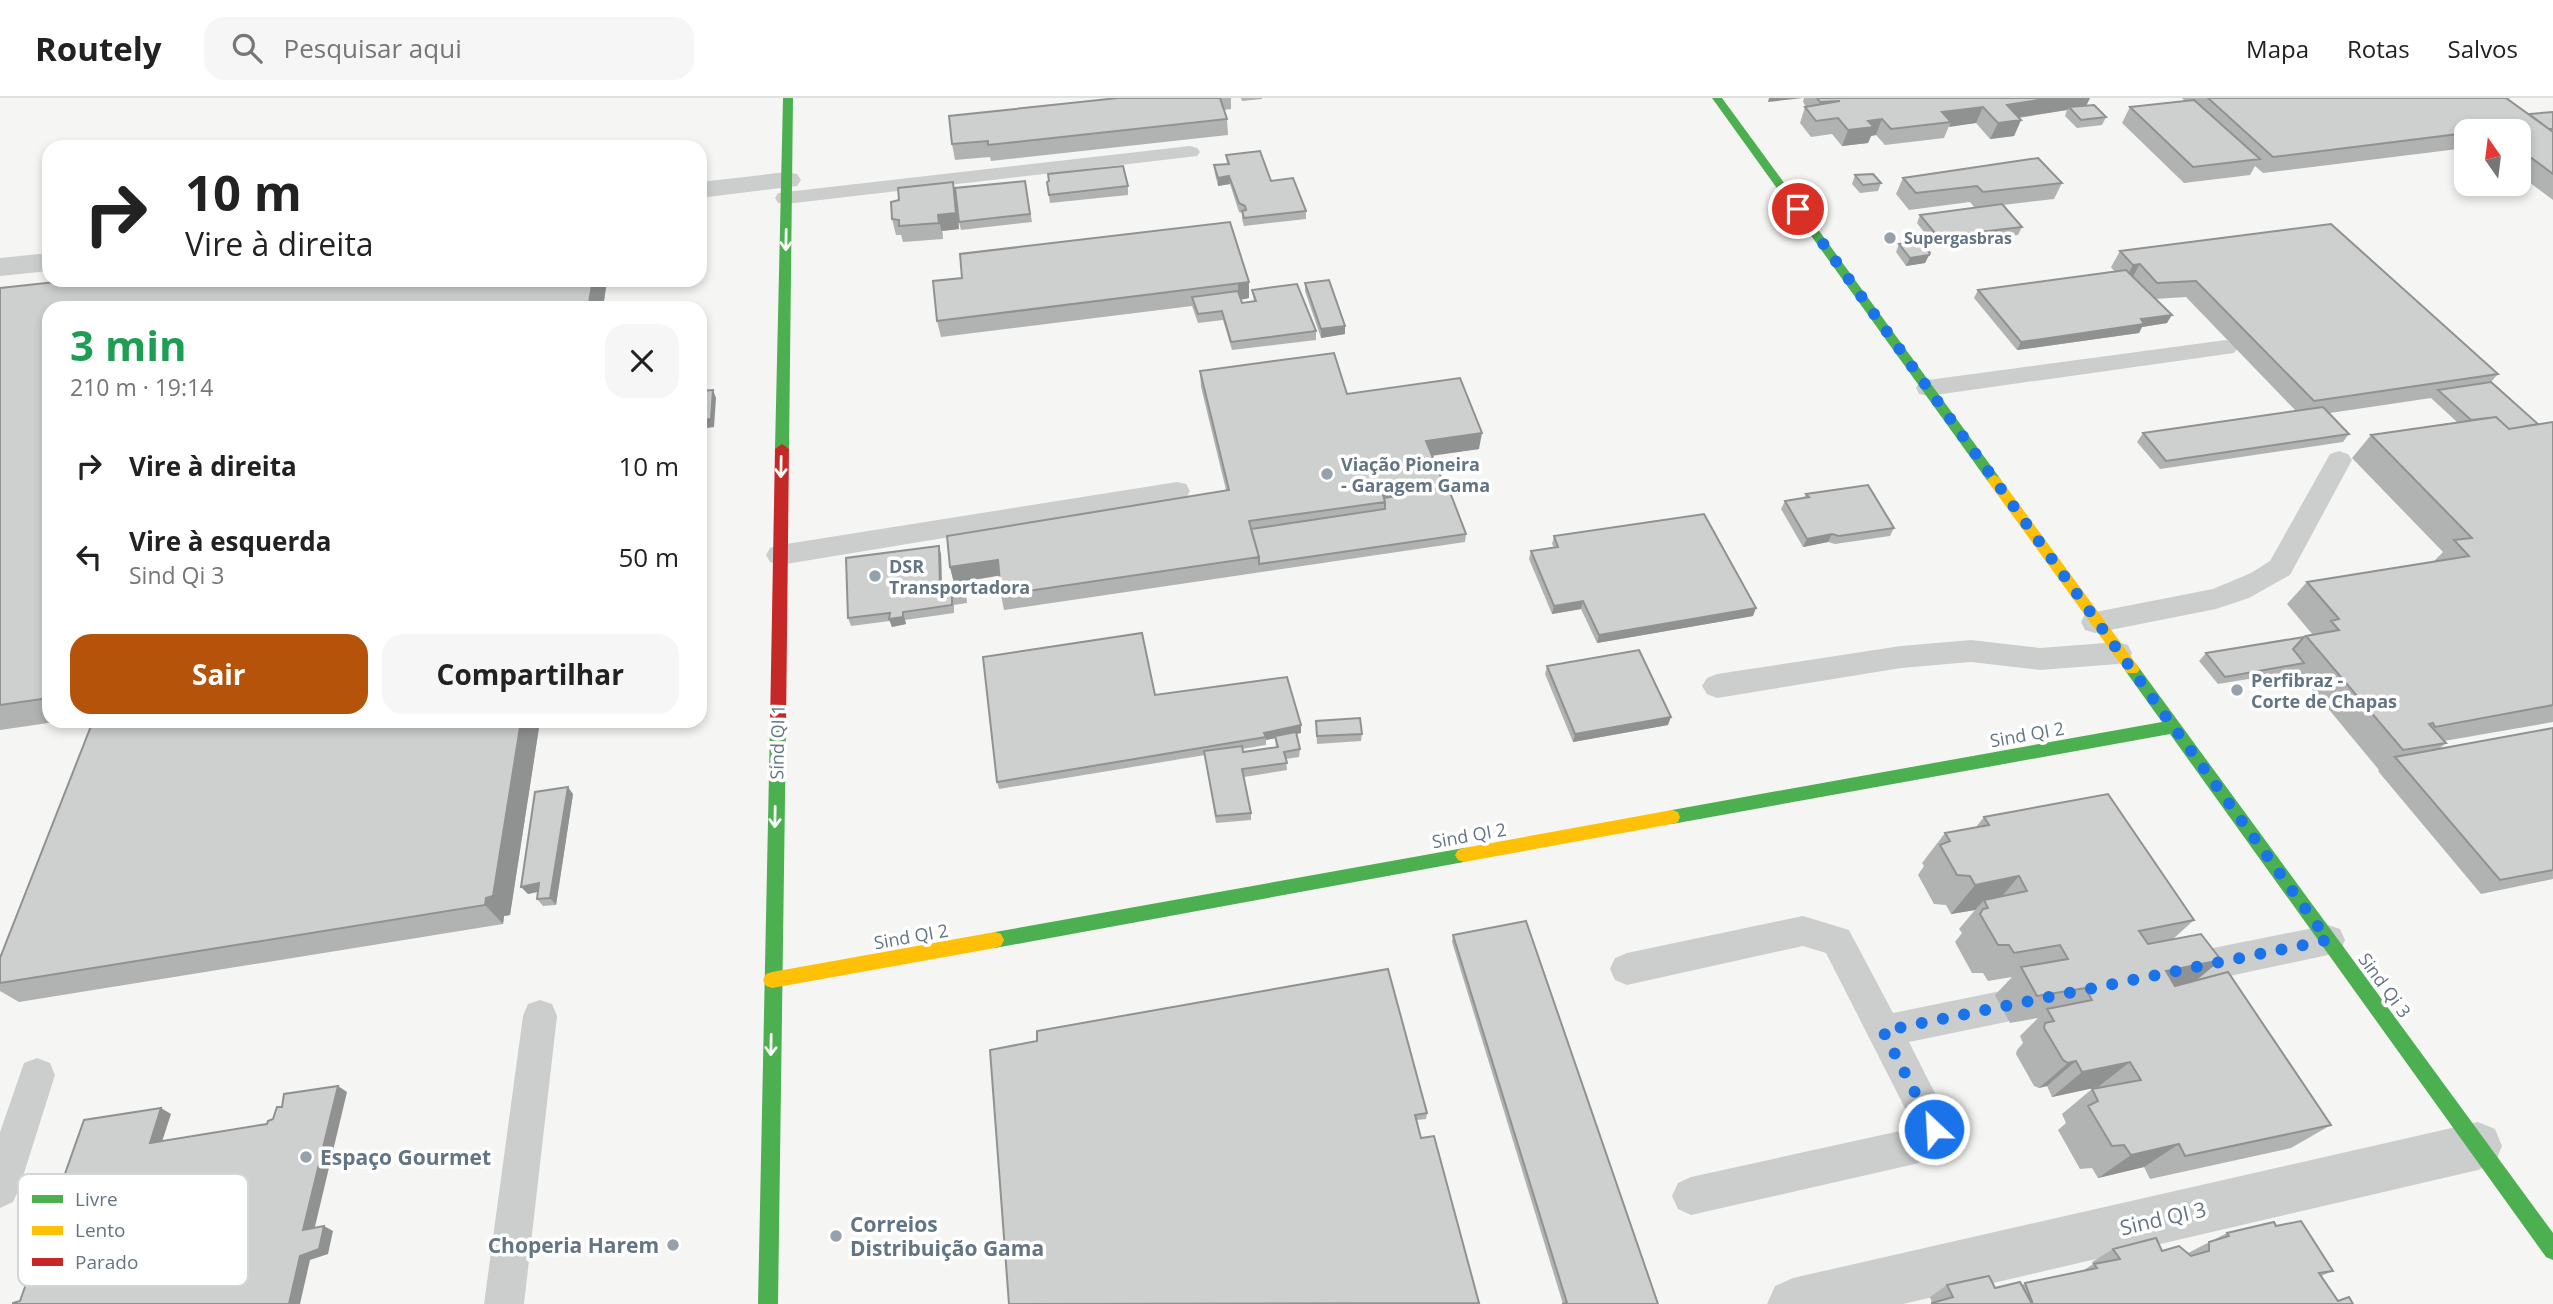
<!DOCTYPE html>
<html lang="pt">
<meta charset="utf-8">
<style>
:root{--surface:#fff;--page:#f6f6f6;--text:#222;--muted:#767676;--line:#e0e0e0;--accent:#b45309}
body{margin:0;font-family:"Open Sans",sans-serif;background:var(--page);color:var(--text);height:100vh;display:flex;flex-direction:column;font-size:26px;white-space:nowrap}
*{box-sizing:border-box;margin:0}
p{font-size:23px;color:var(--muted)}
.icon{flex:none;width:38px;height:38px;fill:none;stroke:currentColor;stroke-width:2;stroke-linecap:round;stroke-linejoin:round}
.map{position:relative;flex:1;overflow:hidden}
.side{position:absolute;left:42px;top:203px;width:665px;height:427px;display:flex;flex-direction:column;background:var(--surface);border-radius:21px;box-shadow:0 4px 10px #0003}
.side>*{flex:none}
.guide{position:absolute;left:42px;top:42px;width:665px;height:147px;border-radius:21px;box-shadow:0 4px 10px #0003;background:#fff;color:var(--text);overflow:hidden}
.needle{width:46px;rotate:346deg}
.controls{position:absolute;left:2454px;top:21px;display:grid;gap:14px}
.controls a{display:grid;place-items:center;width:77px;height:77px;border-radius:14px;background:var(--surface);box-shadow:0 4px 10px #0003;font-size:35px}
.pin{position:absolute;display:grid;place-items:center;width:60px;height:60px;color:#fff;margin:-30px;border:4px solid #fff;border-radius:50%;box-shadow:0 2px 7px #0007}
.me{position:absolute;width:77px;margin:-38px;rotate:335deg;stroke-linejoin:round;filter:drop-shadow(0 0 5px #0008)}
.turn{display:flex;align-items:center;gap:24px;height:147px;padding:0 28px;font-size:32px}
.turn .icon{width:91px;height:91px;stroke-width:2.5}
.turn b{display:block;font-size:49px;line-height:60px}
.round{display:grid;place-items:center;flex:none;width:74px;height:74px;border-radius:21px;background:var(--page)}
.head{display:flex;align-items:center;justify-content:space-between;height:119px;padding:0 28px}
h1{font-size:42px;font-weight:700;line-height:52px;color:#1e9e55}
.button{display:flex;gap:14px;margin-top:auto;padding:14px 28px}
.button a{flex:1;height:80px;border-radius:21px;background:var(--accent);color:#fff;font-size:28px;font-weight:700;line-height:80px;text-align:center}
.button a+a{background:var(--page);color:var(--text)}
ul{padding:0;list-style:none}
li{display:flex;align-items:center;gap:21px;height:91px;padding:0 28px}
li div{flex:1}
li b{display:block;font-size:26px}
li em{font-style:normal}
header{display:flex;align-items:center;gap:42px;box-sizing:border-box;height:98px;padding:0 35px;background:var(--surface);border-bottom:2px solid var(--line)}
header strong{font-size:33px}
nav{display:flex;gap:38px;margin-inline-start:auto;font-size:24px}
.search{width:490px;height:63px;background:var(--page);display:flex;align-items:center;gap:18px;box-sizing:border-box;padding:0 24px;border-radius:21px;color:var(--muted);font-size:26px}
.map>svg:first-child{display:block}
</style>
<header>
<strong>Routely</strong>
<div class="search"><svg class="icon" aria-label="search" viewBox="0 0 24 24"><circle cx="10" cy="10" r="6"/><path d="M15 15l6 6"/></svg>Pesquisar aqui</div>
<nav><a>Mapa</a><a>Rotas</a><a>Salvos</a></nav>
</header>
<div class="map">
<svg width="2553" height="1206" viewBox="0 0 2553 1206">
<rect width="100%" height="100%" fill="#f5f5f3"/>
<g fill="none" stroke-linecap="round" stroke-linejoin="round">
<path fill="#cccece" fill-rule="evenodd" d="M1190,48l7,2 3,4 -3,4 -411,48 -8,-1 -3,-5 3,-5 8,-1z
M2226,242l8,3 4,5 -4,5 -306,43 -9,-2 -3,-6 3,-6 9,-2z
M2339,353l9,3 4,6 -62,115 -41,23 -33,11 -121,24 -10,-3 -4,-8 4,-8 128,-25 38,-16 19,-12 60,-107z
M1177,384l9,2 4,7 -4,7 -406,67 -10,-3 -4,-7 4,-7 10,-3z
M1971,542l69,8 78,-6 10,3 4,8 -4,8 -10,3 -78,6 -69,-8 -70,6 -184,30 -10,-4 -5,-8 5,-8 10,-4 184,-28z
M1803,818l46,14 44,83 147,-30 12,5 5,11 -5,11 -12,5 -131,27 41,81c2,23 -16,34 -35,41l-224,51 -13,-6 -6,-13 6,-13 13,-6 218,-48 5,-3 -88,-173 -23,-7 -176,39 -12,-5 -5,-11 5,-11 12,-5z
M2328,827l12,4 5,11 -5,11 -12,4 -150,32 -12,-5 -5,-11 5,-11 12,-5z
M540,902l12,4 5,12 -33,288h-40l39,-288 5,-12z
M37,960l13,5 5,12 -36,114 -6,13 -13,6v-76l24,-69z"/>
<path fill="#cccece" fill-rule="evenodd" d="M787,74l10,2 4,6 -4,6 -97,12v-16z
M49,155v18l-49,5v-18z
M2478,1024l17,7 7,17 -7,17 -17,7 -575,134h-136l8,-18 18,-8z"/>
<path fill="#4caf50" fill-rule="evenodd" d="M783,0h10l-4,351 -7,5 -7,-5z
M1712,0h10l277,379 2,3 -2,3h-10z
M2132,565l5,2 416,568v27l-7,-3 -376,-523 -498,90 -6,-2 -2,-5 2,-5 6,-2 490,-88 -38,-53 3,-4z
M778,621l6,1 2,5 -8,579h-20l12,-579 2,-5z
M1464,750l6,2 3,5 -3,5 -6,2 -469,86 -6,-2 -3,-6 3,-6 6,-2z"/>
<path fill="#ffc107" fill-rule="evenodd" d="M1994,377l5,2 138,188 3,4 -3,4h-10l-138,-190 -2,-3z
M1672,712l6,2 2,5 -2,5 -6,2 -208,38 -6,-2 -3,-5 3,-5 6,-2z
M995,834l6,2 3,6 -3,6 -6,2 -223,40 -6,-2 -3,-6 3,-6 6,-2z"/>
<path fill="#c62828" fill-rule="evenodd" d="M782,346l7,5 -3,276 -2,5h-12l-2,-5 5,-276z"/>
</g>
<path fill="#b1b3b3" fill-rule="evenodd" d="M1118,0h113v11l-7,1 3,9 1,16 -237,26 -1,-4 -35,3 -3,-16z
M1241,0h21v1l-20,2z
M1804,0h286l-4,8 20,11 -4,8 -25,3 -12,-12 2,-6 -48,8 2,2 -7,16 -24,3 -14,-16 -27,3 -5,12 -59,7 -9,-10 -5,1 -3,7 -26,3 -10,-12 -21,3 -11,-14 5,-16h1l-3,-5z
M2182,0h329l-4,1 22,15 24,-2v88l-35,-26v-43h-52v17l-203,25 -8,-7 -5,9 -66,8 -62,-60 8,-16 55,-6z
M1226,57l45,26 35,30v8l-62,7 -2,-7v-6l-3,-1 -9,-28 -12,2 -3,-12 -1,-9 13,-1z
M1855,77l26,8 -3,8 -18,2 -8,-9z
M1903,80l159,5 -8,16 -51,6 19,22 -4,8 -84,10 -17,-22 3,-8 55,-7 -5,-6 -61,8 -13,-16z
M1025,83l7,41 -71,8 -2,-8z
M953,84l3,16 3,31 -17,2 1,8 -40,3 -2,-7h-5l-4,-16z
M1047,84l81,4v9l-78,8z
M1899,146l31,9 -5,10 -19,3 -10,-14z
M2120,153l378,123 -7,8 47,42 15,-2v300l-109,19 2,2 -6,5 113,-20v151l-72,15 -103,-123 1,-1 -82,-99 -79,13 -19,-23 7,-8 98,-16 2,-1 7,-1 -26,-31 20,-22 126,-20 10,-10 -91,-94 19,-23 86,-13 -26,-24 -101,15 19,21 -6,8 -183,27 -23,-27 6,-9 153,-22 -110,-114 -31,2 12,24 -25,4 -3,6 -122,17 -43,-52 4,-8 137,-18 -4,-5z
M607,182l-4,28h-554v413h13l-62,9v-442z
M1249,184v16l-8,2 1,3 12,-1 -2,-12 64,41v9l-84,10 -9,-30 -25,3 -6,-17 -251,31 -4,-16z
M1305,185l40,51 -24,4 -16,-47z
M1200,273l147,23 132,55 -47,6 10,33 24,46 -1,8 -461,68 -3,-15 -2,-19 -45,7 -4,-16 276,-77 -25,-103z
M1806,396l88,34 -4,8 -55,8 -7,-2 -25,5 -22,-38 4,-8 19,-3z
M1554,438l199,80 -156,27 -16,-34 -29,5 -23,-55 2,-8 23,-4 -2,-3z
M941,456l1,32 22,-3 2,8 1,12 -13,2v8l-49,7 1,4 -14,3 -2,-6 -39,5 -3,-8z
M1547,568l121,59 -95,17 -28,-68z
M1155,597l146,30v8l-5,1 4,15 -1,8 -13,2 1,11 -43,7 7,36v7l-35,3 -11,-68 -206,34 -2,-7zM1275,640l1,9 -33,5 -1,-3 24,-4v-5z
M93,623h447l-30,194 -6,1 -1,8 -484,78 -19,-11v-33z
M1316,623l46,13 -1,7 -44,3z
M573,696l-17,111 -13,1 -6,-7 1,-7 -10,2z
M1984,719l210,103 -21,19 48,21 -25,20 135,145 -40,23 -141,31 -6,-12 -46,11 -6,-10 -12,1 -22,-39 8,-7 -4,-9 30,-25 7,-1 -1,-1 -46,10 -5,-11 -8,2 -5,-2 -18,-32 1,-4 6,-7 -3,-7 18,-18 -28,5 -15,-28 17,-18 -24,4 -5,-8h-11l-17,-31 7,-9 -3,-4 16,-19 -24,4 -5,-9 -12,-1 -16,-29 6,-9 -2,-3 23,-30 31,-6z
M1453,837l205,369h-95l-111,-362z
M990,952l437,63 -1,6 -9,1 4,18 58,166h-470z
M2276,1128l57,45 -12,5 17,25 15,3h-422l1,-1 -2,-6 17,-12 48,3 27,-3 3,-2 56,-11 12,-8 -1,-2 21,-13 75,4 39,-20z"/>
<path fill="#909292" d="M1769,0h34l-35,4z
M2051,0h39l-5,10 -16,-1 -2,3 -67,10 7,-15z
M1983,9l-7,16 -27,4 2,-5 -9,-10z
M1882,21l-6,16 -5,1 -3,7 -26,3 6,-16 20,-9z
M2021,22l-7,16 -24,3 8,-16z
M1229,78l1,8 -12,2v-8z
M953,84l3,16 3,31 -17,2 1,8 -5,-24z
M1929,157l-4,8 -19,3 4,-8z
M2140,166l-9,16 -7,1 9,-16z
M593,182h14l-4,28h-15z
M1249,184v16l-11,2v-16z
M2172,217l-5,8 -25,4 -3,6 -122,17 4,-8 120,-23z
M1345,228v8l-24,4v-9z
M713,292l3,8 -2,29 -14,2v-9z
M1482,335l-3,16 -55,8 2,-16z
M1443,384l-2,15 -56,5 -3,-11z
M1832,436l-4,8 -25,5 4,-8z
M939,448l2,8 1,41 -2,-8z
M998,462l3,15 -47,8 -4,-16z
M1583,503l-2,8 -29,5 2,-8z
M1756,510l-3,8 -156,27 2,-8z
M903,514l3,12 -14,3 -3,-8z
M1671,619l-3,8 -95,17 2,-8z
M521,623h19l-30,194 -6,1 -1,8 -18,-19z
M1301,627v8l-35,7 -2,-7z
M568,689l5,7 -17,111 -6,-7z
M2019,778l-25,30 -10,-6 -9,10 -24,4 24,-29z
M539,785l6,7 -17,4 -7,-7z
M2221,862l-34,28 -53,11 32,-28z
M2076,963l-29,25 -8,2 29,-25z
M2130,964l-32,25 -46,10 30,-25z
M338,988l9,6 -34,143 -10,-5z
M161,1010l10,6 -11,34 -10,-5z
M2179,1046l-35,23 -46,11 33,-23z
M324,1128l9,5 -5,23 -18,6 -10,44h-11l11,-48z"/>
<path fill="#ced0d0" stroke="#909292" stroke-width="2" d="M1118,0h102l7,21 -239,26v-4l-36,3 -3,-28z
M1817,0h234l-44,7 14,15 -23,3 -15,-16 -41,5 9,10 -60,7 -9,-10 -14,2 6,6 -26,3 -10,-12 -22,3 -11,-14 35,-6 -20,1z
M2208,0h298l47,34v42l-35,-26v-17h-22l-3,-1 -27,1v2l-193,24z
M2194,2l66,59 -67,8 -63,-60z
M2094,7l12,12 -25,3 -12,-13z
M2553,14v17h-4l-20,-15z
M1260,53l11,30 22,-3 13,33 -62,7 -2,-7 4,-1 -1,-4 -6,-3 -10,-27 -11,2 -4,-13 15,-1 -3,-9z
M2038,60l24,25 -79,9 -6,-6 -61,7 -13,-15z
M1123,68l5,20 -79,9 -2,-13 2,-1 -1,-7z
M1873,76l8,9 -18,2 -8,-10z
M1025,83l5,33 -71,8 -4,-34z
M953,84l3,31 -18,2 1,8 -40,3v-6l-7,-1 -1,-17 8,-2 -1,-12z
M2002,106l20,23 -84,10 -18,-22z
M1230,124l19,60 -312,39 -4,-40 29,-3 -2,-24z
M2331,126l167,150 -184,27 -118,-120 -39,2 -17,-19 -7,1 -13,-14z
M1919,143l11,12 -1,2 -19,3 -11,-14z
M2126,172l46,45 -31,4 3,5 -123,18 -43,-52z
M74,182h519l-5,28h-539v390l-49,7v-417z
M1329,182l16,46 -24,3 -16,-46z
M1297,186l19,47 -85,11 -9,-31 -24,3 -6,-17 46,-6 4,12 14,-2 -4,-11z
M1334,255l13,41 113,-16 22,55 -56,8 17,41 -61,9 3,11 -136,19 10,36 -258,38 -3,-35 -48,7 -3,-31 282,-46 -29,-119z
M2491,284l47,42 -29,5 -13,-12 -25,3 -33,-30z
M713,292l-2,29 -11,1v-29z
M2323,309l26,27 -183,27 -23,-28z
M2496,319l13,12 44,-7v283l-118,22 -2,-4 -4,1 17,19 -43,7 -97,-114 33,-6 -8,-9 8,-2 -32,-37 162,-26 -15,-16 18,-2 -101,-103z
M1868,387l26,43 -55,8 -7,-2 -25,5 -22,-38 24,-4 -3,-3z
M1448,389l18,47 -207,30v-7l-8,-28 134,-20v-7l-1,-4z
M1704,416l52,94 -157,27 -16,-34 -29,5 -23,-55 27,-4 -4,-11z
M939,448l1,41 24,-4 1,12 -13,2v8l-49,7v5l-14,2 1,-6 -42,5 -2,-60z
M1142,535l13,62 132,-18 14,48 -37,8 2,4 -269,45 -14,-125z
M2304,539l-11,12 11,14 -79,14 -19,-24z
M1639,552l32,67 -96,17 -28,-68z
M1360,620l2,16 -45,2 -1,-15z
M93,623h428l-28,175 -7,2 -1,7 -485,78v-25z
M2553,630v142l-53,10 -105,-123z
M1296,634l4,17 -16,3 3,11 -45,6 9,44 -35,3 -12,-65 38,-5 1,6 35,-5 -3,-11z
M568,689l-18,111 -13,1 2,-16 -18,4 14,-95z
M2108,696l86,126 -55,11 9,13 53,-10 20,26 -55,11 9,15 53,-14 103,153 -146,31 -6,-12 -48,11 -7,-10 -12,1 -24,-40 10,-5 -6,-12 49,-9 -11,-18 -48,10 -6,-11 -8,2 -5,-3 -19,-32 1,-5 9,-2 -7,-12 45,-9 -7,-12 -48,8 -16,-29 47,-8 -8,-14 -46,8 -5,-8h-11l-18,-31 3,-5 5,-1 -4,-8 43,-9 -8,-15 -44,9 -5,-9 -13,-1 -17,-30 10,-4 -5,-8 44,-8 -5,-8z
M1526,823l132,383h-96l5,-1 -114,-368z
M1388,871l39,144 -12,2 6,23 13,-2 45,167 -470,1 -19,-254 47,-9v-10z
M338,988l-35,144 21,-4 -5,23 -19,7 -11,48h-276v-1l7,-2 64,-181 77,-12 -11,35 117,-19 1,-3 5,-2 4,-12h5l2,-13z
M2301,1123l32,50 -14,2 19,28 11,-4 4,7h-320l-8,-21 72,-15 -3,-4 26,-5 -7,-10 43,-11 6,13 17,-5 12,10 18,-5v-9l20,-6 -2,-3 47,-11 2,4z
M1989,1178l6,12 25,-6 12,22h-100v-1l21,-6 -6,-12z"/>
<defs><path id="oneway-shaft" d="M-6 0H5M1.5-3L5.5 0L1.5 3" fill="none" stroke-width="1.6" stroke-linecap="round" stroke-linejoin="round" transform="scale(1.75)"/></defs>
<g stroke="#f6fbf6">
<use href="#oneway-shaft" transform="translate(786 142) rotate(91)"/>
<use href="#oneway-shaft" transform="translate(781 369) rotate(91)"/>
<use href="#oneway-shaft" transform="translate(775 719) rotate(91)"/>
<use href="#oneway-shaft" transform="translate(771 947) rotate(91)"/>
</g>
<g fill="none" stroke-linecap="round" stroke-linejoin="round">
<path stroke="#1a73e8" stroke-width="12" stroke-dasharray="0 21.6" d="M1798,111l530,731 -445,91 51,98"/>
</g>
<g fill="#96a2ab" stroke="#fff" stroke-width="2.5">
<circle cx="1890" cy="140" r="7"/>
<circle cx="1327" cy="376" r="7"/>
<circle cx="875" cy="478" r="7"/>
<circle cx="2237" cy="592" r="7"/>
<circle cx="306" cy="1059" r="7"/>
<circle cx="836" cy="1138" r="7"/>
<circle cx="673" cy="1147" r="7"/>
</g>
<g text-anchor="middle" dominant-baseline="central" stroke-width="7" stroke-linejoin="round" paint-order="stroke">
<g font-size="16" font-weight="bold" fill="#637584" stroke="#fff" text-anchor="start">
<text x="1904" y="140">Supergasbras</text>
</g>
<g font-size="18" font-weight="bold" fill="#637584" stroke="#fff" text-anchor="start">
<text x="1341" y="366">Viação Pioneira<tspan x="1341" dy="21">- Garagem Gama</tspan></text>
<text x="889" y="468">DSR<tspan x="889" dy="21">Transportadora</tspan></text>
<text x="2251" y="582">Perfibraz -<tspan x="2251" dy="21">Corte de Chapas</tspan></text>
</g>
<g font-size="18" fill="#637584" stroke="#fff">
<text transform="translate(2027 636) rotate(-10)">Sind QI 2</text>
<text transform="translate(777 644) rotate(-89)">Sind QI 1</text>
<text transform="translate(1469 737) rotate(-10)">Sind QI 2</text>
<text transform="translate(911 838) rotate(-10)">Sind QI 2</text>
<text transform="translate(2385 887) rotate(54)">Sind Qi 3</text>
</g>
<g font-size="21" font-weight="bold" fill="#637584" stroke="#fff" text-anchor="start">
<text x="320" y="1059">Espaço Gourmet</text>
<text x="850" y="1126">Correios<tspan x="850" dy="24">Distribuição Gama</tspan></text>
<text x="659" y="1147" text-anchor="end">Choperia Harem</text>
</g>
<g font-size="21" fill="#637584" stroke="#fff">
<text transform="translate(2163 1120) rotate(-13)">Sind QI 3</text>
</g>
</g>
<rect x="18" y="1076" width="230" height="112" rx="10" fill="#fff" stroke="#d0d6da" stroke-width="2"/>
<rect x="32" y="1097" width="31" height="8" fill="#4caf50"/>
<rect x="32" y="1128" width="31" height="9" fill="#ffc107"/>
<rect x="32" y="1160" width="31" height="8" fill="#c62828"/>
<g font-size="19" fill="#637584">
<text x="75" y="1108">Livre</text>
<text x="75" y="1139">Lento</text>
<text x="75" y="1171">Parado</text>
</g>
</svg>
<div class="controls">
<a><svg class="needle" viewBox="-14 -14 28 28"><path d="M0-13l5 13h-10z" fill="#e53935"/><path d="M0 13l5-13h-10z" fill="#767676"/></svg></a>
</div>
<div class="pin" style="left:1798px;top:111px;background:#d93025"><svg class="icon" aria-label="arrive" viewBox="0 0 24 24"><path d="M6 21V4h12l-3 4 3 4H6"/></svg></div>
<svg class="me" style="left:1934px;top:1031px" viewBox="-20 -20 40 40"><circle r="17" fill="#1a73e8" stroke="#fff" stroke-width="3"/><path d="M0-11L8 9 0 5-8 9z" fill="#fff"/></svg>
<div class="guide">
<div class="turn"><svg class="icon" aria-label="right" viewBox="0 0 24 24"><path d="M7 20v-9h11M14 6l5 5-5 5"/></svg><div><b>10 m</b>Vire à direita</div></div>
</div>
<section class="side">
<div class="head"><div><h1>3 min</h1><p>210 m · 19:14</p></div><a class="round"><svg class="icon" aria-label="close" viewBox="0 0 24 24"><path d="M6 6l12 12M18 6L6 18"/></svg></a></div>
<ul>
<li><svg class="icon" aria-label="right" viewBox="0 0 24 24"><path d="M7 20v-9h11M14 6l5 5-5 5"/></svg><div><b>Vire à direita</b></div><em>10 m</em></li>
<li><svg class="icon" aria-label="left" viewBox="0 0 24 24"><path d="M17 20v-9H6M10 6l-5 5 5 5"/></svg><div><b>Vire à esquerda</b><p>Sind Qi 3</p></div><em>50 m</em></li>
</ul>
<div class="button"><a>Sair</a><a>Compartilhar</a></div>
</section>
</div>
